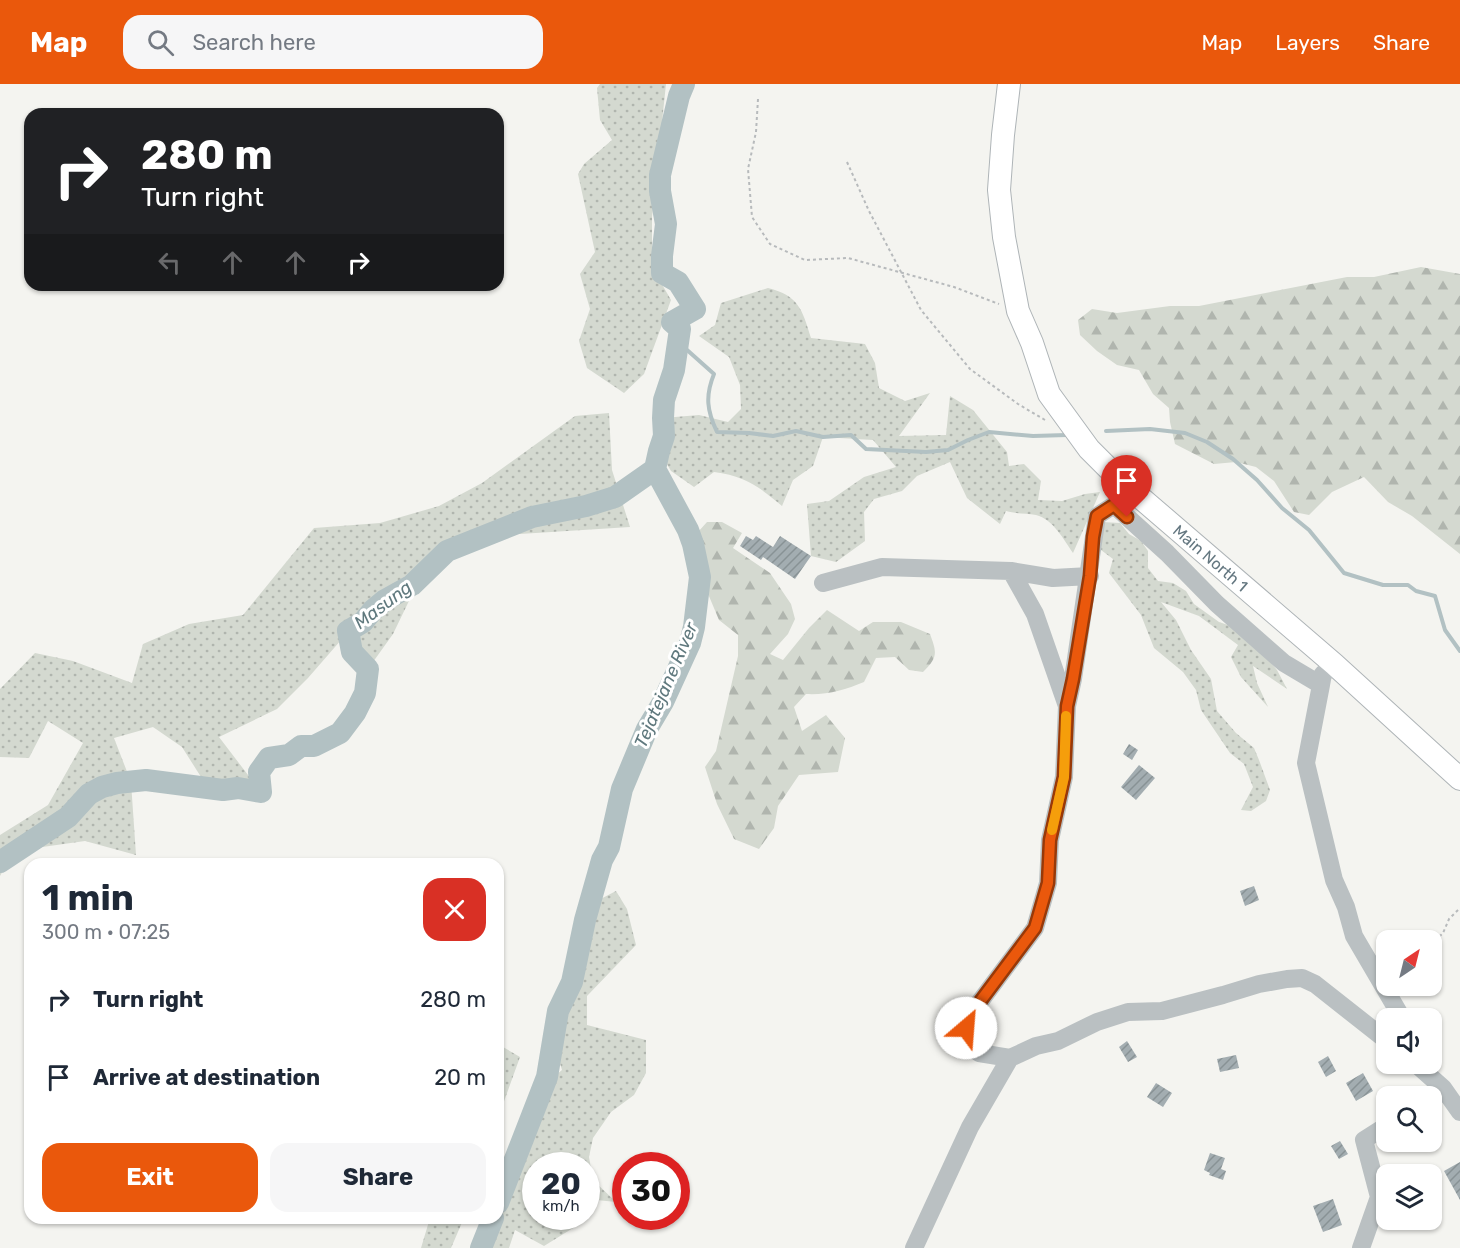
<!DOCTYPE html>
<meta charset="utf-8">
<style>
:root{--surface:#fff;--page:#f6f6f7;--text:#1f2937;--muted:#747a83;--accent:#ea580c}
body{margin:0;font-family:Rubik,sans-serif;background:var(--page);color:var(--text);height:100vh;display:flex;flex-direction:column;font-size:22px;white-space:nowrap}
*{box-sizing:border-box;margin:0}
p{font-size:20px;color:var(--muted)}
.icon{flex:none;width:33px;height:33px;fill:none;stroke:currentColor;stroke-width:2;stroke-linecap:round;stroke-linejoin:round}
.map{position:relative;flex:1;overflow:hidden}
.panel{position:absolute;left:24px;top:774px;width:480px;height:366px;display:flex;flex-direction:column;background:var(--surface);border-radius:18px;box-shadow:0 2px 4px #0004}
.panel>*{flex:none}
.hud{position:absolute;left:24px;top:24px;width:480px;height:183px;border-radius:18px;box-shadow:0 2px 4px #0004;background:#202124;color:#fff;overflow:hidden}
.needle{width:39px;rotate:35deg}
.controls{position:absolute;left:1376px;top:846px;display:grid;gap:12px}
.controls a{display:grid;place-items:center;width:66px;height:66px;border-radius:12px;background:var(--surface);box-shadow:0 2px 4px #0004;font-size:30px}
.speed{position:absolute;left:522px;top:1068px;display:flex;gap:12px;font-size:30px;font-weight:700;text-align:center}
.speed>*{display:grid;place-content:center;width:78px;height:78px;border-radius:50%;background:var(--surface);box-shadow:0 2px 4px #0004;line-height:1}
.speed small{font-size:15px;font-weight:400}
.speed .limit{border:9px solid #d22;background:#fff;color:#111}
.pin{position:absolute;display:grid;place-items:center;width:51px;height:51px;color:#fff;margin:-62px -26px;border-radius:50% 50% 50% 0;rotate:-45deg;box-shadow:0 0 6px #0007}
.pin .icon{rotate:45deg}
.me{position:absolute;width:66px;margin:-33px;rotate:27deg;stroke-linejoin:round;filter:drop-shadow(0 0 4px #0008)}
.turn{display:flex;align-items:center;gap:21px;height:126px;padding:0 18px;font-size:27px}
.turn .icon{width:78px;height:78px;stroke-width:2.5}
.turn b{display:block;font-size:42px;line-height:51px}
.lanes{display:flex;align-items:center;height:57px;padding:0 18px;background:#0003;justify-content:center;gap:30px;direction:ltr}
.lanes .off{opacity:.35}
.round{display:grid;place-items:center;flex:none;width:63px;height:63px;border-radius:18px;background:var(--page)}
.overview{display:flex;align-items:center;justify-content:space-between;height:102px;padding:0 18px}
h1{font-size:36px;font-weight:700;line-height:45px}
.button{display:flex;gap:12px;margin-top:auto;padding:12px 18px}
.button a{flex:1;height:69px;border-radius:18px;background:var(--accent);color:#fff;font-size:24px;font-weight:700;line-height:69px;text-align:center}
.button a+a{background:var(--page);color:var(--text)}
ul{padding:0;list-style:none}
li{display:flex;align-items:center;gap:18px;height:78px;padding:0 18px}
li div{flex:1}
li b{display:block;font-size:22px}
li em{font-style:normal}
header{display:flex;align-items:center;gap:36px;box-sizing:border-box;height:84px;padding:0 30px;background:var(--accent);color:#fff}
header strong{font-size:28px}
nav{display:flex;gap:33px;margin-inline-start:auto;font-size:21px}
.search{width:420px;height:54px;background:var(--page);display:flex;align-items:center;gap:15px;box-sizing:border-box;padding:0 21px;border-radius:18px;color:var(--muted);font-size:22px}
.map>svg:first-child{display:block}
</style>
<header>
<strong>Map</strong>
<div class="search"><svg class="icon" aria-label="search" viewBox="0 0 24 24"><circle cx="10" cy="10" r="6"/><path d="M15 15l6 6"/></svg>Search here</div>
<nav><a>Map</a><a>Layers</a><a>Share</a></nav>
</header>
<div class="map">
<svg width="1460" height="1164" viewBox="0 0 1460 1164">
<defs>
<pattern id="grass-dots" width="8" height="8" patternUnits="userSpaceOnUse" patternTransform="scale(1.5)"><rect width="8" height="8" fill="#d4d9d0"/><path d="M2 2h.1M6 6h.1" fill="none" stroke="#b0b5ae" stroke-width="1.8" stroke-linecap="round"/></pattern>
<pattern id="forest-firs" width="22" height="20" patternUnits="userSpaceOnUse" patternTransform="scale(1.5)"><rect width="22" height="20" fill="#d4d9d0"/><path d="M5 1l3.5 6h-7zM16 11l3.5 6h-7z" fill="#b0b5ae"/></pattern>
<pattern id="building-hatch" width="6" height="6" patternUnits="userSpaceOnUse" patternTransform="scale(1.5)"><rect width="6" height="6" fill="#a3adb1"/><path d="M-1 1l2-2M0 6l6-6M5 7l2-2" fill="none" stroke="#889295"/></pattern>
</defs>
<rect width="100%" height="100%" fill="#f4f4f0"/>
<path fill="url(#grass-dots)" d="M600,0h66l-14,133v50l19,33 -27,74 -20,19 -37,-25 -8,-27 11,-32 -10,-35 15,-22 -17,-78 6,-10 28,-24 -12,-20 -3,-32z
M768,204c31,8 34,21 43,50l54,6 10,19 4,25 26,13 25,-8 -31,43 47,-1 4,-39 23,14 34,42 2,14 15,-2 17,17 -3,19 24,1 23,-7 15,-2 -27,61c-9,-13 -20,-34 -37,-38 -10,-2 -20,-1 -30,-4l-6,13 -33,-26 -17,-36 -33,14 -15,15 -28,8 -10,13 1,29 -29,21 -25,-6 -4,-52 22,-3 35,-24 32,-10 -23,-27 -50,-3 -10,29 -20,14 -11,26c-24,-20 -37,-30 -68,-34l-20,15 -23,-16 -12,-20 4,-33 36,-3 29,7 13,-13 -1,-24 -11,-28 -30,-21 16,-11 6,-22z
M609,329l3,57 18,57 -142,9 -67,40 -28,58 -25,35 -20,-37 -40,46 -31,31 -58,28 42,55 -53,-4 -26,-41 -29,-20 -39,11 17,44 5,73 -51,-14 -71,10 -14,25v-41l48,-30 35,-62 -35,-22 -19,37 -29,-1v-68l35,-36 38,8 59,22 11,-39 46,-20 54,-9 71,-87 66,-5 59,-17 43,-23 93,-67z
M1102,438l18,1 9,11 12,7 7,10v17l10,13 15,2 13,8 8,13 25,18 15,5 29,26 14,17 10,19 -34,-23 4,17 11,24 -27,-30 -10,-20 7,-12 -39,-29 -38,-14 15,18 15,30 20,29 6,32 19,22 18,15 5,12 11,30 -4,11 -15,10 -10,-1 12,-23 -9,-23 -14,-11 -29,-43 -5,-20 -13,-18 -29,-24 -13,-33 -32,-42 4,-14 -12,-9z
M616,807l11,18 9,36 -49,51v29l59,15v33l-12,22 -23,17 -18,26 -4,19 4,23 23,22 -29,-3 -1,-33h-50v50l39,1 3,8 -34,21 -29,-16 -6,18h-22l57,-163 18,-15 -9,-30 5,-29 31,-106z
M503,963l17,10 -22,61v-61z
M430,1134h34l-13,30h-30z"/>
<path fill="url(#forest-firs)" d="M1421,183l39,7v280l-48,-38 -24,-14 -24,-25 -32,15 -23,23 -15,-3 -20,-31 -18,-14 -20,-5 -22,2 -39,-20 -5,-22 -1,-14 -16,-14 -14,-24 -22,-5 -20,-14 -17,-16 -2,-15 14,-11 25,4 53,-7h29l148,-29h27z
M707,438h15l20,11 -9,15 37,25 21,31 4,15 -7,15 -18,20 13,6 26,-32 18,-18 32,21 14,-9h28l29,12c7,19 8,23 -7,38l-14,-2 -14,-13 -19,1 -12,24c-19,8 -36,13 -58,12l-12,13 8,24 24,-16 19,23 -7,34 -39,3 -21,31 -4,22 -15,21 -25,-10 -17,-35 -12,-37 11,-16 22,-95v-21l-19,-15 -13,-31 -8,-25v-32z"/>
<g fill="none" stroke-linecap="round" stroke-linejoin="round">
<path stroke="#b2c1c3" stroke-width="4" d="M677,257l37,33c-9,22 -7,37 3,58l32,1 24,3 23,-5 27,6 28,-2 15,14 60,3 22,-2 20,-10 21,-8 44,4 34,-1
M1106,347l44,-2 35,4 22,9 26,17 24,21 25,28 27,22 35,43 39,12h25l8,6 19,5 10,34 15,21"/>
<path stroke="#b2c1c3" stroke-width="22" d="M0,778l68,-45 21,-23 13,-7 15,-4 29,-3 77,10 15,-2 23,4 -2,-20 10,-14 20,-3 12,-9h13l26,-13 15,-20 10,-20 3,-24 -16,-17 -4,-21 15,-9 10,-12 12,-10 27,-15 35,-34 85,-34 54,-11 29,-9 40,-28
M498,1119l49,-126 11,-66 14,-29 13,-62 17,-60 7,-13 13,-58 25,-60 16,-27 27,-59 4,-16 6,-50 -7,-33 -5,-14 -33,-61 4,-18 5,-15 -1,-18 1,-18 10,-30 6,-41 -8,-7 23,-13 -17,-27 -16,-9v-17l4,-32 -6,-33v-16l19,-79 5,-12
M481,1164l12,-30"/>
</g>
<path fill="url(#building-hatch)" d="M746,452l7,4 3,-4 17,11 7,-11 31,20 -16,23 -32,-22 -2,3 -21,-14z
M1129,660l9,6 -6,10 -9,-6z
M1139,681l16,13 -19,22 -15,-13z
M1254,802l5,14 -14,6 -5,-15z
M1127,957l10,16 -9,5 -9,-15z
M1236,971l3,13 -19,4 -3,-13z
M1328,972l8,15 -10,6 -8,-15z
M1363,989l10,18 -17,10 -10,-18z
M1156,999l16,10 -9,14 -16,-10z
M1340,1057l8,13 -9,5 -8,-13z
M1210,1069l15,5 -4,11 5,2 -3,9 -14,-5 1,-2 -6,-3z
M1460,1078v38l-16,-29z
M1333,1115l9,26 -19,7 -10,-26z"/>
<g fill="none" stroke-linecap="round" stroke-linejoin="round">
<defs>
<g id="major">
<path id="s1" d="M1009,0l-6,51 -4,55 5,47 14,74 14,32 17,51 40,55 31,31 214,184 126,115"/>
</g>
</defs>
<use href="#major" stroke="#aeb4b7" stroke-width="24"/>
<path stroke="#b7babc" stroke-width="2" stroke-dasharray="3 3" stroke-linecap="butt" d="M758,15l-2,33 -8,37 4,48 18,27 35,16 43,-2 106,29 45,17
M847,78l22,49 52,99 49,59 48,35 27,16
M1431,861l12,-12 6,-14 11,-11"/>
<path stroke="#bac0c2" stroke-width="18" d="M823,499l59,-16 129,4 42,7 37,-2
M1321,601l-15,78 28,117 12,27 8,29 48,82
M1067,622l6,-27 24,-163 17,-11 53,48 50,51 67,59 37,22 2,-11 11,-10
M1010,974l-31,-5 -17,-12 8,-26 65,-87 13,-45 2,-43 14,-63 3,-71 -32,-92 -24,-43
M1416,980l27,24 17,24
M914,1164l56,-121 40,-69 26,-12 22,-5 39,-19 31,-10 34,-1 61,-16 36,-11 28,-5 15,-1 13,6 71,56
M1361,1164l18,-51 -15,-57 22,-14"/>
<use href="#major" stroke="#fff" stroke-width="22"/>
</g>
<g fill="none" stroke-linecap="round" stroke-linejoin="round">
<defs>
<path id="route" d="M966,944l4,-13 65,-87 13,-45 2,-43 14,-63 3,-71 6,-27 17,-103 3,-39 4,-21 17,-11 13,12"/>
</defs>
<use href="#route" stroke="#983908" stroke-width="15"/>
<use href="#route" stroke="#ea580c" stroke-width="10"/>
<path stroke="#f59e0b" stroke-width="10" d="M1052,746l12,-53 2,-61"/>
</g>
<g text-anchor="middle" dominant-baseline="central" stroke-width="6" stroke-linejoin="round" paint-order="stroke">
<g font-size="16" fill="#647780" stroke="#fff">
<text stroke="none"><textPath href="#s1" startOffset="549">Main North 1</textPath></text>
</g>
<g font-size="18" font-style="italic" fill="#60797e" stroke="#fff">
<text transform="translate(383 521) rotate(-37)">Masung</text>
<text transform="translate(666 601) rotate(-67)">Tejatejane River</text>
</g>
</g>
</svg>
<div class="controls">
<a><svg class="needle" viewBox="-14 -14 28 28"><path d="M0-13l5 13h-10z" fill="#e53935"/><path d="M0 13l5-13h-10z" fill="#747a83"/></svg></a>
<a><svg class="icon" aria-label="sound" viewBox="0 0 24 24"><path d="M4 9h4l5-4v14l-5-4H4zM17 9q2 3 0 6"/></svg></a>
<a><svg class="icon" aria-label="search" viewBox="0 0 24 24"><circle cx="10" cy="10" r="6"/><path d="M15 15l6 6"/></svg></a>
<a><svg class="icon" aria-label="layers" viewBox="0 0 24 24"><path d="M12 4l9 5-9 5-9-5zM3 14l9 5 9-5"/></svg></a>
</div>
<div class="speed"><div>20<small>km/h</small></div><div class="limit">30</div></div>
<div class="pin" style="left:1127px;top:433px;background:#d93025"><svg class="icon" aria-label="arrive" viewBox="0 0 24 24"><path d="M6 21V4h12l-3 4 3 4H6"/></svg></div>
<svg class="me" style="left:966px;top:944px" viewBox="-20 -20 40 40"><circle r="19" fill="#fff"/><path d="M0-13L10 11 0 6-10 11z" fill="#ea580c"/></svg>
<div class="hud">
<div class="turn"><svg class="icon" aria-label="right" viewBox="0 0 24 24"><path d="M7 20v-9h11M14 6l5 5-5 5"/></svg><div><b>280 m</b>Turn right</div></div>
<div class="lanes"><svg class="icon off" aria-label="left" viewBox="0 0 24 24"><path d="M17 20v-9H6M10 6l-5 5 5 5"/></svg><svg class="icon off" aria-label="ahead" viewBox="0 0 24 24"><path d="M12 20V5M6 11l6-6 6 6"/></svg><svg class="icon off" aria-label="ahead" viewBox="0 0 24 24"><path d="M12 20V5M6 11l6-6 6 6"/></svg><svg class="icon" aria-label="right" viewBox="0 0 24 24"><path d="M7 20v-9h11M14 6l5 5-5 5"/></svg></div>
</div>
<section class="panel">
<div class="overview"><div><h1>1 min</h1><p>300 m · 07:25</p></div><a class="round" style="background:#d93025;color:#fff"><svg class="icon" aria-label="close" viewBox="0 0 24 24"><path d="M6 6l12 12M18 6L6 18"/></svg></a></div>
<ul>
<li><svg class="icon" aria-label="right" viewBox="0 0 24 24"><path d="M7 20v-9h11M14 6l5 5-5 5"/></svg><div><b>Turn right</b></div><em>280 m</em></li>
<li><svg class="icon" aria-label="arrive" viewBox="0 0 24 24"><path d="M6 21V4h12l-3 4 3 4H6"/></svg><div><b>Arrive at destination</b></div><em>20 m</em></li>
</ul>
<div class="button"><a>Exit</a><a>Share</a></div>
</section>
</div>
